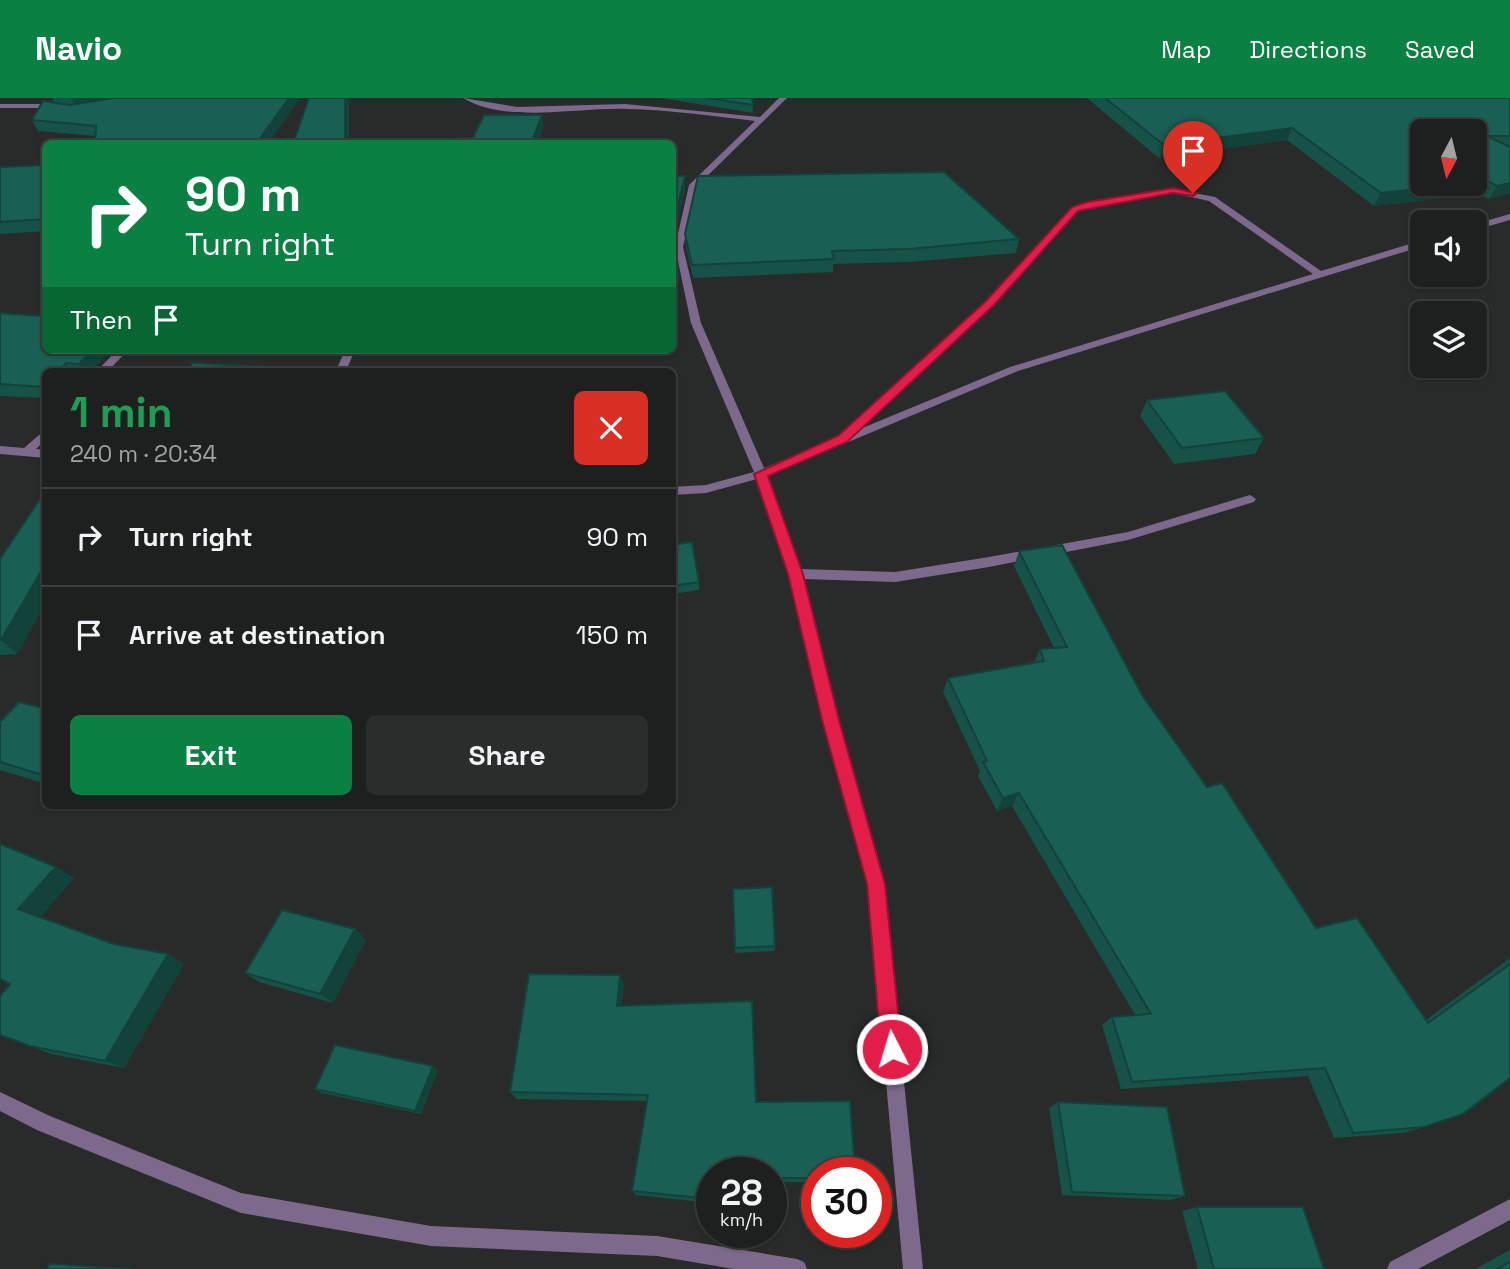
<!DOCTYPE html>
<meta charset="utf-8">
<style>
:root{--surface:#1e2020;--page:#2b2d2d;--text:#f1f3f6;--muted:#a1a3a5;--line:#3c3e3e;--accent:#0b8043}
body{margin:0;font-family:"Space Grotesk",sans-serif;background:var(--page);color:var(--text);height:100vh;display:flex;flex-direction:column;font-size:26px;white-space:nowrap}
*{box-sizing:border-box;margin:0}
p{font-size:23px;color:var(--muted)}
.icon{flex:none;width:38px;height:38px;fill:none;stroke:currentColor;stroke-width:2;stroke-linecap:round;stroke-linejoin:round}
.map{position:relative;flex:1;overflow:hidden}
.details{position:absolute;left:42px;top:270px;width:634px;height:441px;display:flex;flex-direction:column;background:var(--surface);border-radius:10px;box-shadow:0 2px 5px #0004,0 0 0 2px var(--line)}
.details>*{flex:none}
.banner{position:absolute;left:42px;top:42px;width:634px;height:214px;border-radius:10px;box-shadow:0 2px 5px #0004,0 0 0 2px var(--line);background:#0b8043;color:#fff;overflow:hidden}
.needle{width:46px;rotate:187deg}
.tools{position:absolute;left:1410px;top:21px;display:grid;gap:14px}
.tools a{display:grid;place-items:center;width:77px;height:77px;border-radius:10px;background:var(--surface);box-shadow:0 2px 5px #0004,0 0 0 2px var(--line);font-size:35px}
.speed{position:absolute;left:696px;top:1059px;display:flex;gap:14px;font-size:35px;font-weight:700;text-align:center}
.speed>*{display:grid;place-content:center;width:91px;height:91px;border-radius:50%;background:var(--surface);box-shadow:0 2px 5px #0004,0 0 0 2px var(--line);line-height:1}
.speed small{font-size:18px;font-weight:400}
.speed .limit{border:10px solid #d22;background:#fff;color:#111}
.pin{position:absolute;display:grid;place-items:center;width:60px;height:60px;color:#fff;margin:-72px -30px;border-radius:50% 50% 50% 0;rotate:-45deg;box-shadow:0 0 7px #0007}
.pin .icon{rotate:45deg}
.me{position:absolute;width:77px;margin:-38px;rotate:355deg;stroke-linejoin:round;filter:drop-shadow(0 0 5px #0008)}
.turn{display:flex;align-items:center;gap:24px;height:147px;padding:0 28px;font-size:32px}
.turn .icon{width:91px;height:91px;stroke-width:2.5}
.turn b{display:block;font-size:49px;line-height:60px}
.then{display:flex;align-items:center;height:66px;padding:0 28px;background:#0003;gap:14px;font-size:26px}
.round{display:grid;place-items:center;flex:none;width:74px;height:74px;border-radius:10px;background:var(--page)}
.headline{display:flex;align-items:center;justify-content:space-between;height:119px;padding:0 28px}
h1{font-size:42px;font-weight:600;line-height:52px;color:#1e9e55}
.action{display:flex;gap:14px;margin-top:auto;padding:14px 28px}
.action a{flex:1;height:80px;border-radius:10px;background:var(--accent);color:#fff;font-size:28px;font-weight:600;line-height:80px;text-align:center}
.action a+a{background:var(--page);color:var(--text)}
ul{padding:0;list-style:none}
li{display:flex;align-items:center;gap:21px;height:98px;padding:0 28px;border-top:2px solid var(--line)}
li div{flex:1}
li b{display:block;font-size:26px}
li em{font-style:normal}
header{display:flex;align-items:center;gap:42px;box-sizing:border-box;height:98px;padding:0 35px;background:var(--accent);color:#fff}
header strong{font-size:33px}
nav{display:flex;gap:38px;margin-inline-start:auto;font-size:24px}
.map>svg:first-child{display:block}
</style>
<header>
<strong>Navio</strong>
<nav><a>Map</a><a>Directions</a><a>Saved</a></nav>
</header>
<div class="map">
<svg width="1510" height="1171" viewBox="0 0 1510 1171">
<rect width="100%" height="100%" fill="#282b2a"/>
<g fill="none" stroke-linecap="round" stroke-linejoin="round">
<path fill="#7d698c" fill-rule="evenodd" d="M463,0l54,9 108,-3 135,13 19,-19h8l-90,88 -14,61 18,76 63,145 81,-33v-4l142,-130 85,-94 15,-5 86,-13 42,8 106,74 102,-31v6l-405,125 -251,105 34,93 94,3 94,-15 139,-25 122,-37 6,4 -2,3 -126,38 -139,27 -94,15 -91,-3 33,141 47,164 39,385h-20l-35,-385 -45,-164 -33,-146 -33,-95 -51,14 -34,2v-8l34,-2 48,-13 -63,-149 -16,-76 14,-62 66,-64c-42,-5 -85,-11 -128,-12 -48,-2 -122,15 -164,-11zM1173,95l36,8 104,73 -303,93 -150,62 133,-124 85,-94z
M0,6h58l4,2 -4,2h-58z
M1510,116v6l-35,10v-6z
M117,252h11l-20,21h-11z
M345,252h10l-9,21h-10z
M46,331v10l-10,10 10,1v8l-46,-4v-8l24,2z
M0,994l50,24 191,77 190,33 226,10 140,23 7,3 3,7h-73l-77,-13 -226,-10 -190,-33 -204,-83 -37,-19z
M1510,1101v21l-92,49h-31l3,-7z"/>
</g>
<path fill="#165247" d="M52,0h248l-32,46h-173l1,-8 -58,-5 -6,-11 22,-18z
M661,0h91l1,15z
M1087,0h423v95l-21,6 -11,-5 -104,12 -87,-66 -128,18z
M46,67v66l-46,3v-67z
M672,78h13v13l-12,53 5,24 1,13h-7z
M685,136l334,5 -3,14 -108,9 -75,2v8l-140,6 -7,-31z
M0,215l110,37 -19,21h-45v27l-46,-2z
M1147,302l117,38 -9,16 -81,10 -34,-48z
M46,392v112l-29,52 -17,1v-96z
M672,447l27,37v8l-27,4z
M1019,453l123,144 65,92 109,141 110,92 84,-62v120l-86,49 -20,6 -70,5 -26,-62 -187,13 -19,-64 10,-8 23,-2 -123,-209 -15,5 -19,-35 2,-5 -37,-79 5,-14 86,-16 6,-13 14,-1 -40,-82z
M46,611v75l-46,-14v-48z
M56,769l18,11 -34,39 74,27 54,10 16,10 -60,104 -73,-14 -21,-8 -20,-62z
M733,791l42,57v5l-40,2z
M355,831l11,11 -33,63 -74,-21 -14,-9z
M624,886l-3,22 135,96 61,70v10h-45v-10h-60v11l-8,1 -2,18 -66,-7 -4,-4 15,-90 -130,-2 -7,-7z
M438,972l-17,44 -99,-21 -7,-4z
M1058,1004l127,94 -14,4 -109,-5 -13,-87z
M1197,1109l127,62h-126l-16,-58z
M1510,1152v19h-35z"/>
<path fill="#12423a" d="M71,0h60l-55,8z
M289,0h11l-32,46h-12z
M345,0h4v46h-4z
M542,17l2,12 -6,17h-7z
M1292,30l-5,12 -128,18 5,-13z
M685,78v13l-13,57v-16z
M1487,83l-9,13 -104,12 7,-13 80,-9h14v-2z
M1510,85v10l-21,6 8,-13z
M92,252h18l-19,21h-7l-5,-7z
M66,265l5,8h-12z
M46,465v39l-29,52 -16,-14z
M1019,695l-7,13 -15,5 6,-13z
M56,769l18,11 -36,42 -20,-11z
M355,831l11,11 -33,63 -13,-9z
M168,856l16,10 -60,104 -19,-7z
M620,877l4,9 -4,30 -3,-8z
M433,968l5,4 -17,44 -6,-3z
M703,1082l1,4 -2,18 -1,-4z"/>
<path fill="#1a5f53" stroke="#12423a" stroke-width="2" d="M113,0h176l-33,46h-161l1,-18 -64,-6 11,-19 27,4z
M309,0h36v46h-52z
M707,0h45l1,7z
M1105,0h405v38h-23l23,11v36l-13,3 -10,-5 -12,1v-51h-52v53h38l-80,9 -89,-65 -128,17z
M484,17h58l-11,29h-75l2,-6h15z
M427,43l-1,3h-51z
M46,67v54l-46,3v-55z
M944,74l75,67 -109,10 -78,2 2,8 -142,6 -7,-31 13,-58z
M672,78h13l-13,54z
M672,138l6,30h-6z
M45,211l1,41h46l-13,14 -13,-1 -7,8h-13v14l-2,2 -44,-3v-71l39,3z
M192,265l92,5 -2,3h-106v-1h14z
M1225,293l39,47 -82,10 -35,-48z
M46,392v73l-45,77h-1v-81z
M692,444l7,40 -27,4v-41z
M1062,447l80,150 65,92 15,-4 94,145 41,-10 71,105 82,-59v114l-47,36 -39,13 -71,6 -28,-65 -193,14 -20,-65 39,-3 -132,-221 -16,5 -20,-36 4,-1 -39,-83 96,-17 -4,-12 27,-2 -48,-96z
M19,604l27,7v67l-46,-14v-40z
M0,746l56,23 -38,42 96,35 54,10 -63,107 -75,-15 -30,-11v-39l10,-12 -10,-5z
M772,789l3,59 -40,2 -2,-59z
M282,812l73,19 -35,65 -75,-21z
M529,876l91,1 -3,31 135,-5 4,101 94,-1 5,71h-38v6h-45v-6h-60v7l-9,1 -2,18 -69,-7 16,-96 -138,-3z
M335,947l98,21 -18,45 -100,-22z
M1058,1004l109,5 18,89 -113,-4z
M1197,1109h106l21,62h-110z
M1510,1164v7h-13z
M49,1166l81,5h-83z"/>
<path fill="#e11d48" stroke="#92132f" stroke-width="2" d="M1173,90l24,5 -4,3 -20,-3 -95,18 -84,94 -147,137 -79,34 35,98 36,146 46,164 17,165 -3,7 -7,3 -8,-3 -3,-7 -14,-165 -45,-164 -34,-146 -34,-100 84,-38 148,-135 86,-94 15,-5z"/>
</svg>
<div class="tools">
<a><svg class="needle" viewBox="-14 -14 28 28"><path d="M0-13l5 13h-10z" fill="#e53935"/><path d="M0 13l5-13h-10z" fill="#a1a3a5"/></svg></a>
<a><svg class="icon" aria-label="sound" viewBox="0 0 24 24"><path d="M4 9h4l5-4v14l-5-4H4zM17 9q2 3 0 6"/></svg></a>
<a><svg class="icon" aria-label="layers" viewBox="0 0 24 24"><path d="M12 4l9 5-9 5-9-5zM3 14l9 5 9-5"/></svg></a>
</div>
<div class="speed"><div>28<small>km/h</small></div><div class="limit">30</div></div>
<div class="pin" style="left:1193px;top:95px;background:#d93025"><svg class="icon" aria-label="arrive" viewBox="0 0 24 24"><path d="M6 21V4h12l-3 4 3 4H6"/></svg></div>
<svg class="me" style="left:892px;top:951px" viewBox="-20 -20 40 40"><circle r="17" fill="#e11d48" stroke="#fff" stroke-width="3"/><path d="M0-11L8 9 0 5-8 9z" fill="#fff"/></svg>
<div class="banner">
<div class="turn"><svg class="icon" aria-label="right" viewBox="0 0 24 24"><path d="M7 20v-9h11M14 6l5 5-5 5"/></svg><div><b>90 m</b>Turn right</div></div>
<div class="then">Then<svg class="icon" aria-label="arrive" viewBox="0 0 24 24"><path d="M6 21V4h12l-3 4 3 4H6"/></svg></div>
</div>
<section class="details">
<div class="headline"><div><h1>1 min</h1><p>240 m · 20:34</p></div><a class="round" style="background:#d93025;color:#fff"><svg class="icon" aria-label="close" viewBox="0 0 24 24"><path d="M6 6l12 12M18 6L6 18"/></svg></a></div>
<ul>
<li><svg class="icon" aria-label="right" viewBox="0 0 24 24"><path d="M7 20v-9h11M14 6l5 5-5 5"/></svg><div><b>Turn right</b></div><em>90 m</em></li>
<li><svg class="icon" aria-label="arrive" viewBox="0 0 24 24"><path d="M6 21V4h12l-3 4 3 4H6"/></svg><div><b>Arrive at destination</b></div><em>150 m</em></li>
</ul>
<div class="action"><a>Exit</a><a>Share</a></div>
</section>
</div>
